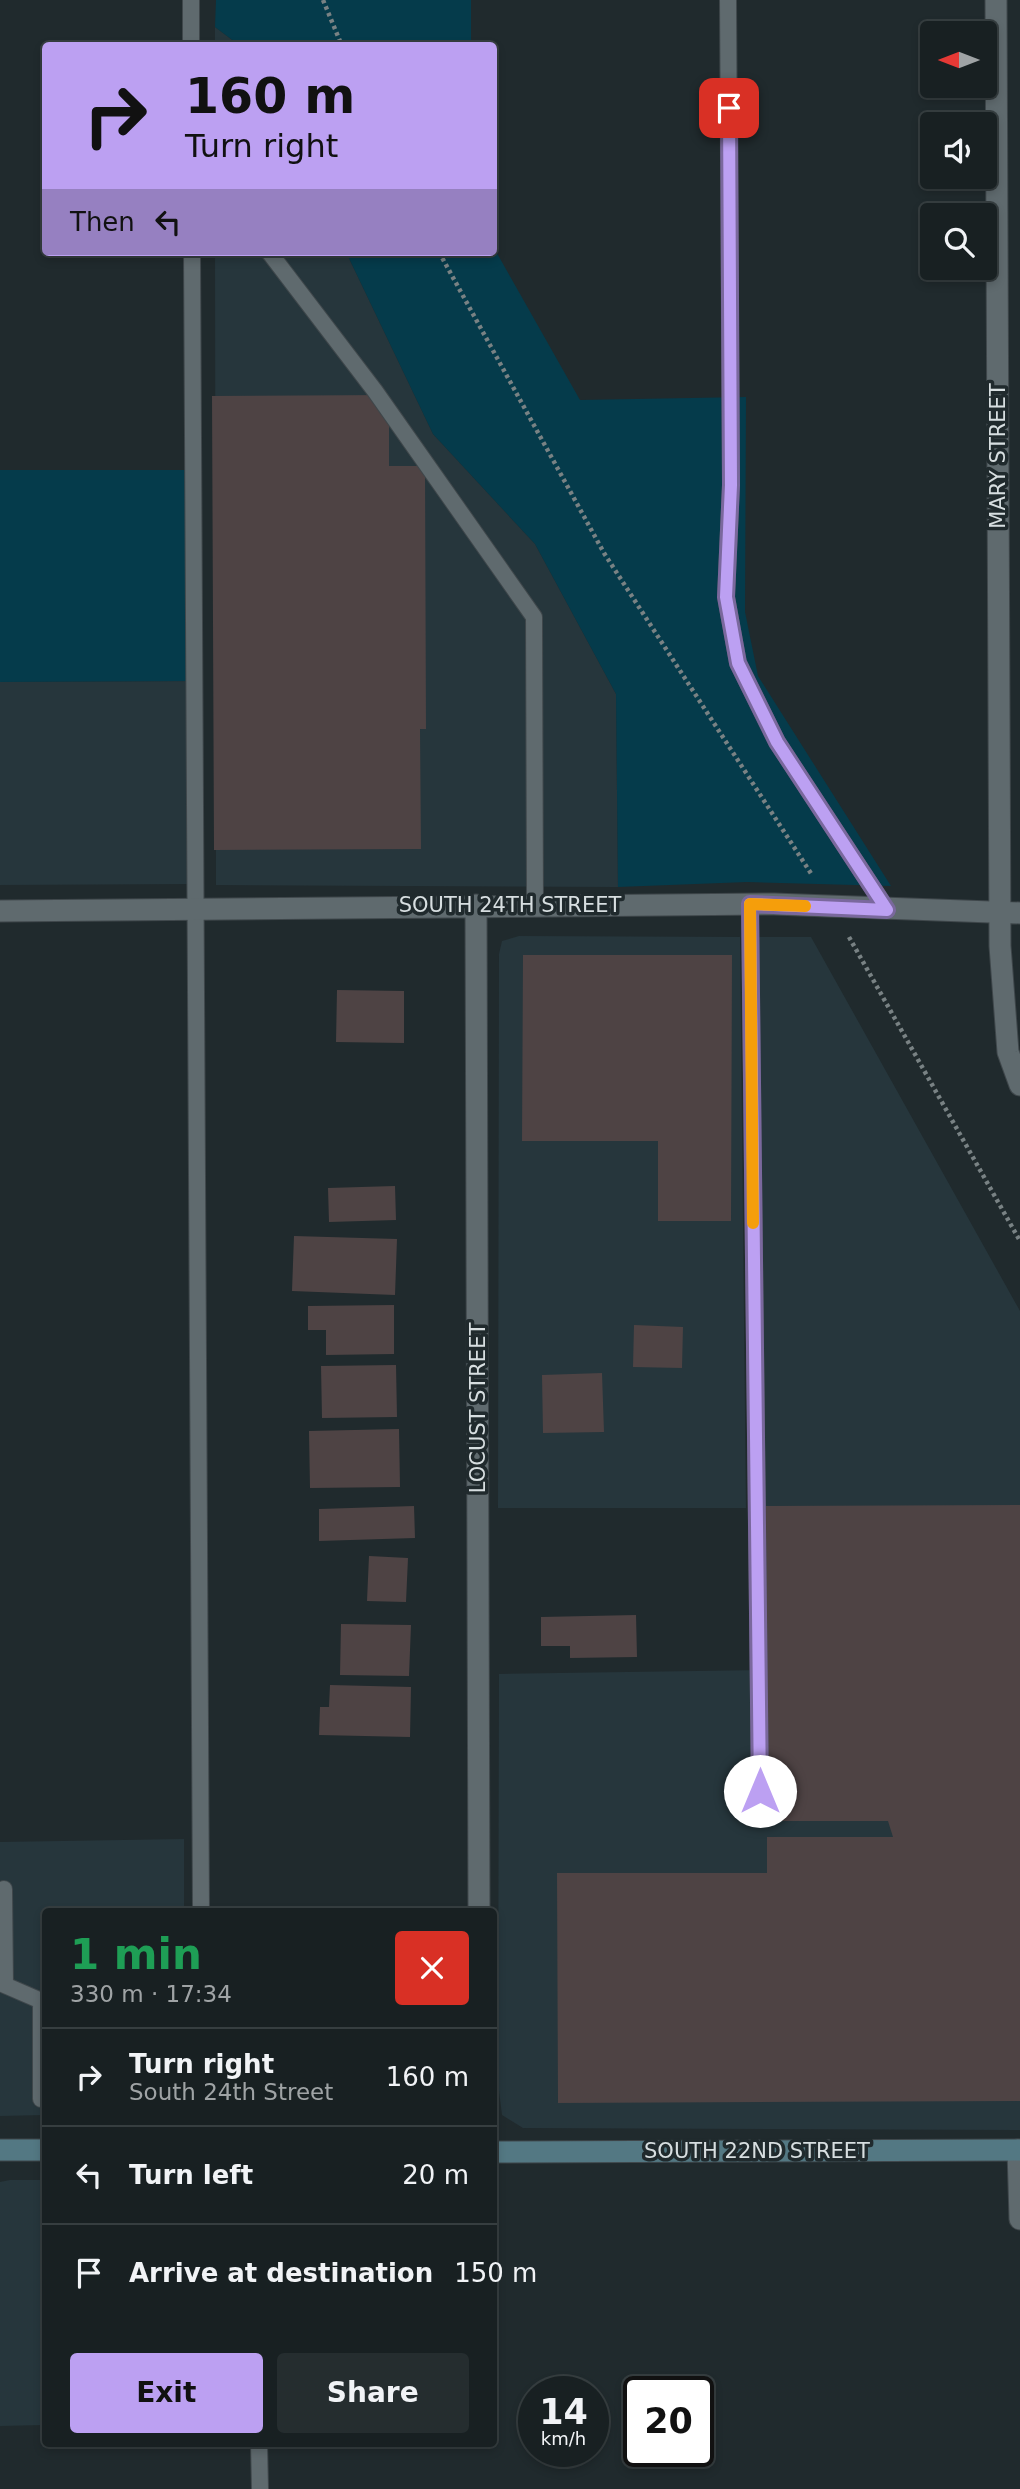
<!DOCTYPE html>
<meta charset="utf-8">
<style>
:root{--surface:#182022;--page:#252d2f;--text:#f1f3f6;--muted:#9fa3a5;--line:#363e40;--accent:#bca0f2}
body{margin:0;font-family:"DejaVu Sans",sans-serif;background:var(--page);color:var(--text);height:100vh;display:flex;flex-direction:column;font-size:26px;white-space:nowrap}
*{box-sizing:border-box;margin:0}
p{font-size:23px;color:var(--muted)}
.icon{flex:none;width:38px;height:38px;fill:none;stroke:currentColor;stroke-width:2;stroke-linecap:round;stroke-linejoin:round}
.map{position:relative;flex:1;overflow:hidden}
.details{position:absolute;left:42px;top:1908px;width:455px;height:539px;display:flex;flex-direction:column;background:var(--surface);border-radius:7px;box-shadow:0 4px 10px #0003,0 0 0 2px var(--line)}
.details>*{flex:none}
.hud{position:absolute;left:42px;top:42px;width:455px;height:214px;border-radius:7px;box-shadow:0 4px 10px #0003,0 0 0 2px var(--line);background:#bca0f2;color:#111;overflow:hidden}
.needle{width:46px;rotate:270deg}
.fabs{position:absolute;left:920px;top:21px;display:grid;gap:14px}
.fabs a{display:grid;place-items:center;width:77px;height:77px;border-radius:7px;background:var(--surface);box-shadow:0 4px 10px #0003,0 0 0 2px var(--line);font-size:35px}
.speed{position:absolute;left:518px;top:2376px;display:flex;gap:14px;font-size:35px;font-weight:700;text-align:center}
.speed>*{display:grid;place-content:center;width:91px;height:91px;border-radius:50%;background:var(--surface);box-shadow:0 4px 10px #0003,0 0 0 2px var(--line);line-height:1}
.speed small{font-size:18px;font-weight:400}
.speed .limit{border:4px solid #111;border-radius:10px;background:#fff;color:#111}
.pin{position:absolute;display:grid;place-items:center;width:60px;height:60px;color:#fff;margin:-30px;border-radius:14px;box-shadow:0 4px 10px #0006}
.me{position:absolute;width:77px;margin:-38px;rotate:0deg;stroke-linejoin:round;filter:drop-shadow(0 0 5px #0008)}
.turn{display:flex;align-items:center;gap:24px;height:147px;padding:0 28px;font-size:32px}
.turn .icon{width:91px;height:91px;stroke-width:2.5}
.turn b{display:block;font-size:49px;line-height:60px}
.then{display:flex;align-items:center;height:66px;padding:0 28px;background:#0003;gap:14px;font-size:26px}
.round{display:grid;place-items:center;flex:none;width:74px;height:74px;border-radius:7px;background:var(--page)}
.overview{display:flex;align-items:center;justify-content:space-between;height:119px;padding:0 28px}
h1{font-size:42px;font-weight:800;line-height:52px;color:#1e9e55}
.primary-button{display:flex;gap:14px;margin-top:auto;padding:14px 28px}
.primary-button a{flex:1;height:80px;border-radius:7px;background:var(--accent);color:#111;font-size:28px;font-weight:800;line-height:80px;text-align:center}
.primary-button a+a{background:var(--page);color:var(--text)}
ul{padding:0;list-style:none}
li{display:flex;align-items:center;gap:21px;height:98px;padding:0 28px;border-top:2px solid var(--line)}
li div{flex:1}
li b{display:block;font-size:26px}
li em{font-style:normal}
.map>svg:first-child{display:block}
</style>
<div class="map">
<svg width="1020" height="2489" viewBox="0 0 1020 2489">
<rect width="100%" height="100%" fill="#202a2d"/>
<path fill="#26363c" d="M215,27l24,18h-24z
M215,252h131l87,182 102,110 81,150 2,193 -402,-2z
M194,681v203l-194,1v-203z
M519,936l221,1 6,571h-248l1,-554 3,-13z
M758,937h53l209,374v819l-497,-2 -21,-13 -4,-32 1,-409 268,-4z
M184,1839v72h-138l-1,204 -45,1v-274z
M10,2180h35v245l-45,1v-244z"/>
<path fill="#053b4b" d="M216,0h255v45h-232l-24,-18z
M494,248l86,152 166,-3 -1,215 13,64 133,210 -144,-4 -129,5 -2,-193 -81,-150 -102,-110 -87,-182h148z
M0,470h193l1,211 -194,1z"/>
<path fill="#4e4344" d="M389,395v71h36l1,263h-6l1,120 -207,1 -2,-454z
M523,955h209l-1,266h-73v-80h-136z
M337,990l67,1v52l-68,-1z
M395,1186l1,34 -67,2 -1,-34z
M294,1236l103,3 -2,56 -103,-4z
M394,1305v49l-68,1v-25h-18v-24z
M634,1325l49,2 -1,41 -49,-1z
M396,1365l1,52 -75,1 -1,-52z
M602,1373l2,59 -61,1 -1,-58z
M399,1429l1,58 -90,1 -1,-57z
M1020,1505v596l-462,2 -1,-230h210v-36h126l-5,-16h-121l-1,-315z
M414,1506l1,32 -96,3v-32z
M369,1556l39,2 -2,44 -39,-1z
M636,1615l1,42 -67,1v-12h-29v-29z
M341,1624l70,1 -2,51 -69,-1z
M330,1685l81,2 -1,50 -91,-2 1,-28h9z"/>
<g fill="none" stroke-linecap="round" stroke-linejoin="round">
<defs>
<path id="service" d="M191,0v46
M728,0l3,485 -5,112 12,66 39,79 110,168
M192,252l9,1659
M269,252l106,139 159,226 1,288
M750,904l10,887
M4,1889l1,95
M0,1983l46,20
M41,2003v96h5
M259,2443l1,46"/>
<path id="minor" d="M996,0l4,946 8,106 12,33
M476,905l3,1006
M0,911l774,-7 246,9
M1018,2150l2,69"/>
<path id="secondary" d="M0,2150h46
M494,2152l526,-2"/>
</defs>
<use href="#service" stroke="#3f474b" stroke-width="18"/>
<use href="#minor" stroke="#3f474b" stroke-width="23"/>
<use href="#secondary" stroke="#3f474b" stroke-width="23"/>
<path stroke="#798284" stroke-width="4.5" stroke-dasharray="3.5 3.5" stroke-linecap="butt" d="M323,0l19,46
M439,252l165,301 208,322
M849,937l171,304"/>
<use href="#service" stroke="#5f6a6e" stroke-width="16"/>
<use href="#minor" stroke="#5f6a6e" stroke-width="21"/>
<use href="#secondary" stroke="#537883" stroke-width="21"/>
</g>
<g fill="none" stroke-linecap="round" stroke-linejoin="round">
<defs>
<path id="route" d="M729,108l2,377 -5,112 12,66 39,79 110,168 -137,-6 10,887"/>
</defs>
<use href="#route" stroke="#7a689d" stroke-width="18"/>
<use href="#route" stroke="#bca0f2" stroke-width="12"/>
<path stroke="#f59e0b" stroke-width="12" d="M753,1223l-3,-319 55,2"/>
</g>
<g text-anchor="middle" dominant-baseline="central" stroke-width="7" stroke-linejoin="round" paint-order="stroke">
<g font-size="21" fill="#d7dee0" stroke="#202a2d">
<text transform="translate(998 456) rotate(-90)">MARY STREET</text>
<text x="510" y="905">SOUTH 24TH STREET</text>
<text transform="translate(478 1408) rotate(-90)">LOCUST STREET</text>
<text x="757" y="2151">SOUTH 22ND STREET</text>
</g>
</g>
</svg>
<div class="fabs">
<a><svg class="needle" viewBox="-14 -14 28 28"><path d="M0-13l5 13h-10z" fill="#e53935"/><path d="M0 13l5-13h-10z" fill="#9fa3a5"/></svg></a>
<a><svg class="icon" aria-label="sound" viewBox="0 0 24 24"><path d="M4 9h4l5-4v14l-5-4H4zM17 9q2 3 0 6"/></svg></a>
<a><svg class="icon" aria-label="search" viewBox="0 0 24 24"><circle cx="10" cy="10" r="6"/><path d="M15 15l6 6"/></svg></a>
</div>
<div class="speed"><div>14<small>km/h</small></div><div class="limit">20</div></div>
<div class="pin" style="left:729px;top:108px;background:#d93025"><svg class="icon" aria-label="arrive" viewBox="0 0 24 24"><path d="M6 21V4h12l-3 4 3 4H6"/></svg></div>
<svg class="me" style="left:760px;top:1791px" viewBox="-20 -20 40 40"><circle r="19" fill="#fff"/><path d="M0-13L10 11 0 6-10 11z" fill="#bca0f2"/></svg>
<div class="hud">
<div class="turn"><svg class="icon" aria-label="right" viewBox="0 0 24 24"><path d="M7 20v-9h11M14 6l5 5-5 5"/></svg><div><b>160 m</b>Turn right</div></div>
<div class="then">Then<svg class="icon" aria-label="left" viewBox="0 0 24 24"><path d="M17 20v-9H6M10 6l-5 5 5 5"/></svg></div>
</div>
<section class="details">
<div class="overview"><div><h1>1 min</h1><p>330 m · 17:34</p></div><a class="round" style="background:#d93025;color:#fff"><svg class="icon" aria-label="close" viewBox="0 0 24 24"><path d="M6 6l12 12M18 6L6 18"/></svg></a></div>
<ul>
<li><svg class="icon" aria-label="right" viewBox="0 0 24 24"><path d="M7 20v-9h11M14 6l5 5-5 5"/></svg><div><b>Turn right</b><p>South 24th Street</p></div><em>160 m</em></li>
<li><svg class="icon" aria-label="left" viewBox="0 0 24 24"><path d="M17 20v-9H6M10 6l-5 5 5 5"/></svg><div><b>Turn left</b></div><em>20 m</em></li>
<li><svg class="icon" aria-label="arrive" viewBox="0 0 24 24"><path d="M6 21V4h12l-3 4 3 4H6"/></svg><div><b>Arrive at destination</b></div><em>150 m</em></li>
</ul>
<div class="primary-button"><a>Exit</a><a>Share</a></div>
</section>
</div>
